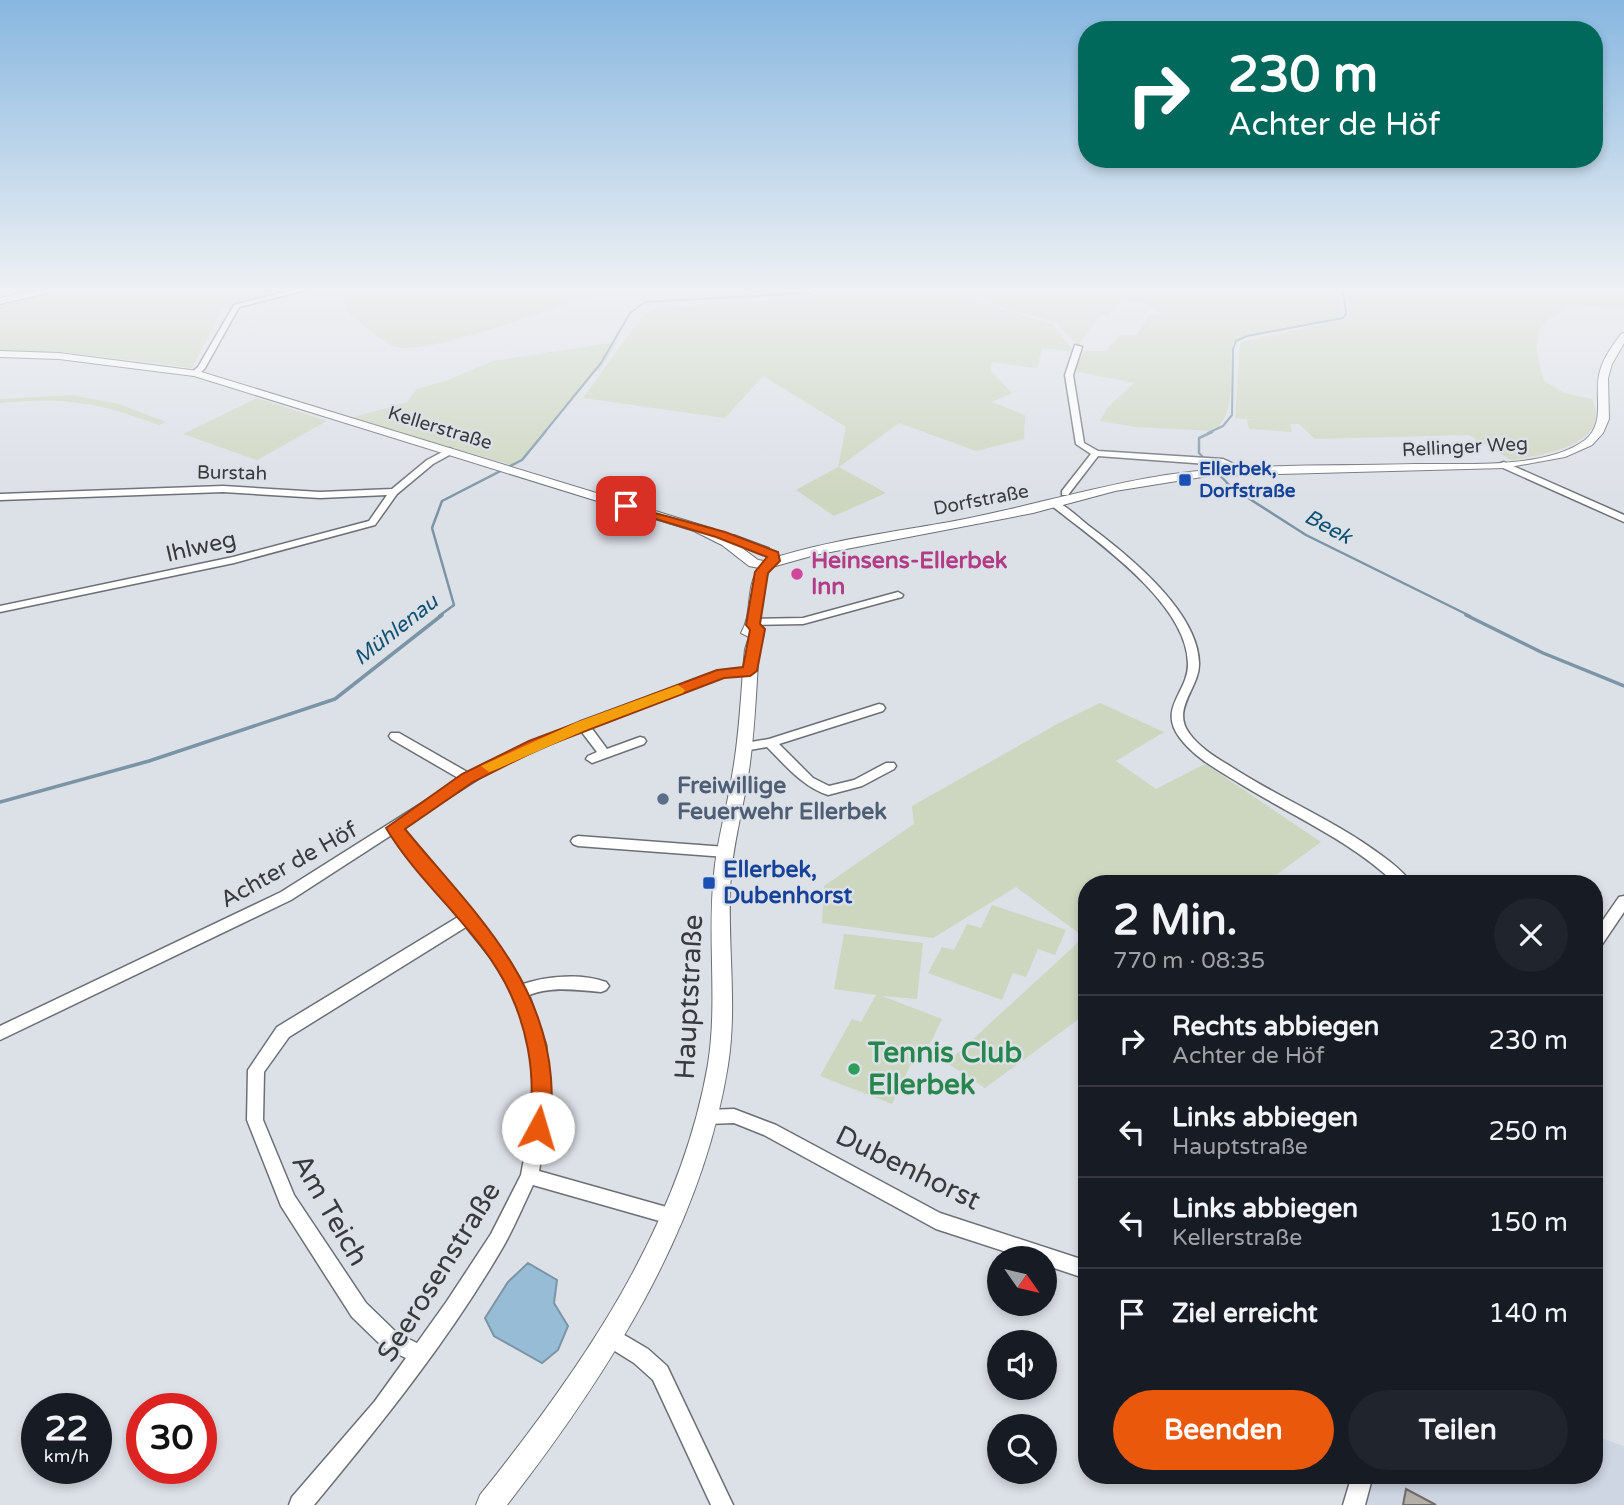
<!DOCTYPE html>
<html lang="de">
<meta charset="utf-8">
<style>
:root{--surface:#171b24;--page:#20242c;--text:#f1f3f6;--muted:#9ea1a6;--line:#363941;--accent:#ea580c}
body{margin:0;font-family:"Varela Round",sans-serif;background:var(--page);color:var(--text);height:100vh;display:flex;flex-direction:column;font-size:26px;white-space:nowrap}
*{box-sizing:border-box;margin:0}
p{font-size:23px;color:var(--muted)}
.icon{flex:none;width:38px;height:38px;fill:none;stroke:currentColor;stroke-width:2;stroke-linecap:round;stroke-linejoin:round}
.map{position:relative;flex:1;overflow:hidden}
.sheet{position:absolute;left:1078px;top:875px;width:525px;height:609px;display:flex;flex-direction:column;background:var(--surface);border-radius:28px;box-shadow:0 4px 10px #0003}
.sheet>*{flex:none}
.guide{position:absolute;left:1078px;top:21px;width:525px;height:147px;border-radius:28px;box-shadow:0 4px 10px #0003;background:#00695c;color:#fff;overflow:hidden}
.needle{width:46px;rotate:124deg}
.fabs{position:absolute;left:987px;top:1246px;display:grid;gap:14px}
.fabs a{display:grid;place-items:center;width:70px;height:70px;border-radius:50%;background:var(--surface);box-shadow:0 4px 10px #0003;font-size:35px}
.speed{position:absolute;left:21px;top:1393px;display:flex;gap:14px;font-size:35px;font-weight:700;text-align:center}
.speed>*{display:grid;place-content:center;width:91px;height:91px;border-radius:50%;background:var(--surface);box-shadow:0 4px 10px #0003;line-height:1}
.speed small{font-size:18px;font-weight:400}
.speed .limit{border:10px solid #d22;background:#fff;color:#111}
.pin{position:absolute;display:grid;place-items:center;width:60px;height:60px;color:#fff;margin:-30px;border-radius:14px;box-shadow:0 4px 10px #0006}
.me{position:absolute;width:77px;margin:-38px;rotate:6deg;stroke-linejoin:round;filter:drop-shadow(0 0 5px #0008)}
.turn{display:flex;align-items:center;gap:24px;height:147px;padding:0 35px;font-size:32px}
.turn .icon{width:91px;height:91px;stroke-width:2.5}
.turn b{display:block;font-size:49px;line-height:60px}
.round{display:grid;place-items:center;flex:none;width:74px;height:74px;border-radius:37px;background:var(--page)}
.summary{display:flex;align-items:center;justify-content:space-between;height:119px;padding:0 35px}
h1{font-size:42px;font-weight:700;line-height:52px}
.primary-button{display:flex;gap:14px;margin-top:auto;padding:14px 35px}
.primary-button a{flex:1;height:80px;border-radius:42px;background:var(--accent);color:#fff;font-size:28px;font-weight:700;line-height:80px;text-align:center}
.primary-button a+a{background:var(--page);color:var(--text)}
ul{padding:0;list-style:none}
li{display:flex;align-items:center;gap:21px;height:91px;padding:0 35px;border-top:2px solid var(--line)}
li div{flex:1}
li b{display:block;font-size:26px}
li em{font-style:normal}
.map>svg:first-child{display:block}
</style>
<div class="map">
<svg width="1624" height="1505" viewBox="0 0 1624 1505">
<rect width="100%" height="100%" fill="#dce0e7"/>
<path fill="#ced5e3" d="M1594,1436l30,10v59h-258l4,-30h224z"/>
<path fill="#cdd6bf" d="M76,287h143l32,13 -29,9 -30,59 -127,-16h-65v-49z
M344,287h273c-40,11 -194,73 -224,59 -17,-8 -33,-25 -48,-36z
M841,287h108l31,16 72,21 22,28 -32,-4 -5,20 -45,-6 -2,8 22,23 -20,9 33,13 -1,24 -48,12 -77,-28 -60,44 47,26 -52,23 -38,-26 42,-23 8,-40 -83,-51 -38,42 -142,-20 61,-84 15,-6 153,-11 -1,-2z
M954,287h384l4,27 -6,5 -89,17 -14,7c-7,28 7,69 -20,88l-76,-4 -37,-6 8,-14 26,-24 -60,-12 10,-20h22l14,-16h17l13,-21 14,1 -19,-12 -24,-3 -13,16 -8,-1 -22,30 -22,-22 -55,-16z
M1346,287h278v22l-57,-4c-6,10 -14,10 -21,17 -16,15 -7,42 -2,59l20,12 28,6c22,46 -52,57 -81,61l-42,-25 -154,4 -16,-15h-9l2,8 -43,-3 -2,-9h7l-19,-2 5,-76 106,-23 3,-3z
M617,342l-18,29 -3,-1 -81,96 -164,-48 56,-16 10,-13 31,-9 45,-19z
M72,395l47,9 47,18 -7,3c-63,-23 -91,-28 -159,-22v-4z
M257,398l70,23 -70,39 -74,-26z
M1100,703l64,29 -48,29 40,28 49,-25 116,78 -57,42h-177v129l-102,75 -38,-25 137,-126 -68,-50 -83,51 -111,-15 2,-37 90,-62 -2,-18 147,-83z
M992,905l74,25 -11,25 -17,-6 -12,28 -13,-4 -11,27 -74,-27 14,-26 12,3 13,-26 14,4z
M844,934l79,9 -6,56 -35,-3 60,23 -14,29 -8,-3 -28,59 -72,-28 32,-57 9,3 15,-27 -42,-6z"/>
<path fill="#97bcd5" stroke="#7b95a7" stroke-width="2" d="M528,1263l29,17 -3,23 14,23 -10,24 -16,13 -48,-27 -9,-18 23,-36z"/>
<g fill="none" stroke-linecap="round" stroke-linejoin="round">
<path stroke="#7b95a7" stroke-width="2" d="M544,433l57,-70 29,-50 15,-11 165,-9 24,-6
M1208,433l15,-7 9,-11 1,-66 3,-8 11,-5 96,-18 3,-4 -3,-27"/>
<path stroke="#7b95a7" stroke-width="2.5" d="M1212,432l-13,6v15l32,34 75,48 164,81
M439,616l15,-11 -22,-77 10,-27 80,-41 23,-28"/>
<path stroke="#7b95a7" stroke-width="3.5" d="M1466,615l77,38 81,33
M0,802l149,-41 186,-62 107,-84"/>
</g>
<path fill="#b5afa9" stroke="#726c67" stroke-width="2" d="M1406,1489l30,16h-33z"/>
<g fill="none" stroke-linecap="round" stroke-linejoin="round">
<defs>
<path id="street" d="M304,287h13l-78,20 -34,61 -7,7h-6l-1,-2 7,-6 36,-62z
M1075,345l7,2 -9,28 11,68 14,8 125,8 20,9v4h-6l-16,-7 -123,-9 -30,39h-6v-4l29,-37 -15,-10 -11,-69z
M450,448l4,3 -1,2 -20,11 -36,30 -22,31 -141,38 -234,49v-6l233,-49 136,-36 18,-26 -67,3 -97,-6 -223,8v-6l223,-8 97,6 72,-3 35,-29z
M1504,462l120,53v7l-123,-55v-4z
M1055,501c12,5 24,17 34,25 39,29 109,85 110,137 1,24 -28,46 -10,70 10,14 26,24 41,33 49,32 104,54 151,89 11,8 23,17 31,29h-16c-46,-44 -104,-68 -157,-101 -21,-13 -44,-25 -59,-45 -23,-30 9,-46 8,-75 -1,-60 -93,-123 -136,-157v-4z
M898,592l5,3 -1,2 -99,27 -50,1 -5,-3 5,-3 50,-1z
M750,668l4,1 2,2 -2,2 -30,3 -134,50 17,23 33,-12 4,1 2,3 -2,3 -52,19 -6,-4 2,-3 9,-4 -16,-21 -89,39 -90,58 99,122 22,34c24,-8 58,-11 83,-2l3,4 -3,4 -5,2c-24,-2 -49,-6 -72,3l17,50 4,60 -11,66 131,37 6,2 3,6 -3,6 -6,2 -137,-39c-10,21 -19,43 -30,62 -54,93 -121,176 -189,258h-25l3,-8 83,-96 31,-43 -22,-10 -32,-31 -71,-111 -34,-86 1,-50 29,-43 181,-110 -65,-83 -102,66 -291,140v-14l281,-134 179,-113 -69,-40 -2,-3 2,-3h8l70,40 15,-9 95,-42 139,-51zM466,927l25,31 22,36 17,51 4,60 -13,70 -30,59 -44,67 -30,42 -19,-9 -32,-31 -72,-108 -31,-75 1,-48 25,-35z
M879,704l4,1 2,3 -2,3 -104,33 34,34 16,8 25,-6 32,-17h8l2,3 -2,3 -32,17 -34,9c-25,-8 -42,-29 -61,-48l-23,4 -6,-4 2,-3 29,-5z
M578,836l148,11 5,2 2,3 -2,3 -5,2 -148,-11 -5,-2 -2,-3 2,-3z
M1624,896v16l-25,37 -5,2v-18l25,-36z
M734,1109l42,16 164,88 147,48v18l-42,-14v-7h-20l-89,-29 -172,-94 -30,-12 -27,1 -6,-2 -2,-5 2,-5 6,-2z
M609,1326l39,23 19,17 66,139h-22l-58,-125 -19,-17 -32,-20 -3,-7 3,-7z
M1352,1475h21l-8,30h-22z"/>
<path id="secondary" d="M54,287h19l-73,17v-6z
M1624,333v10l-12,21 -4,14 1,41 -6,14 -11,12 -27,12 -61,11 -296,8 -93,15 -82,22 -218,42 -43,12c-11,14 -15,51 -8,67l-5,15c-3,40 -4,81 -10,121 -5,35 -15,69 -18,105 -5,63 7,127 -3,190 -26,164 -121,311 -221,440h-31l4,-10c101,-126 200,-268 228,-431 10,-62 -1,-127 6,-190 3,-35 14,-69 19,-104 7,-40 8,-81 12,-121l4,-12 -8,-4c12,-19 4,-46 18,-65l-10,-2 -27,-21 -28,-14 -500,-155 -135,-17 -59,-2v-6l59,2 139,18 516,158 14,9 6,-3 35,13v6l-4,1 -27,-10 20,15 6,1c62,-21 132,-29 196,-41 82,-16 164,-43 248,-50 68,-6 138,-4 206,-6 48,-1 131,6 171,-24 22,-18 8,-46 15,-69 4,-14 13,-26 21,-37z"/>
</defs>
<use href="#street" stroke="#6c7076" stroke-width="3"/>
<use href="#secondary" stroke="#6c7076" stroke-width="2"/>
<use href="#street" fill="#fff" fill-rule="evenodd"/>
<use href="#secondary" fill="#fff" fill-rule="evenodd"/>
</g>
<linearGradient id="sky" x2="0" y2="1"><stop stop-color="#87b7e0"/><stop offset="0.58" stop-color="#eff1f4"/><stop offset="1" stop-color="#eff1f4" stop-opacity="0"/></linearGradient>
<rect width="1624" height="498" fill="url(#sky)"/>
<path fill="#ea580c" stroke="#983908" stroke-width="2" d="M622,504l103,28 53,20 2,9 -12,12 -8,51 5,5 -8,42 -7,5 -26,2 -183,70 -68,34 -68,47c63,77 138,145 146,249 1,19 3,39 -6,57l-7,3 -8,-3c-5,-10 1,-19 1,-31 3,-36 -5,-76 -20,-109 -28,-63 -90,-108 -125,-167l76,-54 67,-33 188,-71 26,-3 7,-37 -4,-5 9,-53 12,-15 -51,-20 -94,-28z"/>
<path fill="#f59e0b" d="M678,685l7,5 -2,3 -95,36 -93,41 -6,2 -8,-6 96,-44z"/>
<g fill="#1a4fb4" stroke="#dce0e7" stroke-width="2.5">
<rect x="1178" y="473" width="14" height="14" rx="3.5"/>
<rect x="702" y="876" width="14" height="14" rx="3.5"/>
</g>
<circle fill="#d1479c" stroke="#dce0e7" stroke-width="2.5" cx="797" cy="574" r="7"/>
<circle fill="#5c6f8a" stroke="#dce0e7" stroke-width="2.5" cx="663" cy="799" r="7"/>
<circle fill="#2e9e5b" stroke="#dce0e7" stroke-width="2.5" cx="854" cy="1069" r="7"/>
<g text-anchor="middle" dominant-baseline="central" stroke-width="5" stroke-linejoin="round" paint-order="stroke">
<g font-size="19" fill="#393a3d" stroke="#dce0e7">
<text transform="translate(440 428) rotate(17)">Kellerstraße</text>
<text transform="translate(1465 447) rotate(-3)">Rellinger Weg</text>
<text transform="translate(232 473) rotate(1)">Burstah</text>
<text transform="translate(981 500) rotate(-11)">Dorfstraße</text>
</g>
<g font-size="19" font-weight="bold" fill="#164399" stroke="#dce0e7" text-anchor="start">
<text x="1199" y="469">Ellerbek,<tspan x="1199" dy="22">Dorfstraße</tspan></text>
</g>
<g font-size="21" font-style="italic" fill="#0e5172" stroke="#dce0e7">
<text transform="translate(1328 527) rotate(28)">Beek</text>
<text transform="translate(396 630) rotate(-38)">Mühlenau</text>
</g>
<g font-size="23" fill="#393a3d" stroke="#dce0e7">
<text transform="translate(201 547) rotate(-13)">Ihlweg</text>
<text transform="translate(289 865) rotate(-29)">Achter de Höf</text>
</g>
<g font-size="23" font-weight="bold" fill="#b23c85" stroke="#dce0e7" text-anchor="start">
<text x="811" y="561">Heinsens-Ellerbek<tspan x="811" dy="26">Inn</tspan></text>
</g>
<g font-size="23" font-weight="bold" fill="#4e5e75" stroke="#dce0e7" text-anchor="start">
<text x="677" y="786">Freiwillige<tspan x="677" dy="26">Feuerwehr Ellerbek</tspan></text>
</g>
<g font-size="23" font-weight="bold" fill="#164399" stroke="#dce0e7" text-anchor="start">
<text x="723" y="870">Ellerbek,<tspan x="723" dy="26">Dubenhorst</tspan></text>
</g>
<g font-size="28" fill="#393a3d" stroke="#dce0e7">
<text transform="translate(689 997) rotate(-87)">Hauptstraße</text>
<text transform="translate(908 1168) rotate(26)">Dubenhorst</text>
<text transform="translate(330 1210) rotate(60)">Am Teich</text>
<text transform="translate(439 1272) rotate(-58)">Seerosenstraße</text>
</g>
<g font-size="28" font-weight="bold" fill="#27864d" stroke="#dce0e7" text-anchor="start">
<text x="868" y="1053">Tennis Club<tspan x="868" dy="32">Ellerbek</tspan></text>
</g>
</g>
</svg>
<div class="fabs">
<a><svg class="needle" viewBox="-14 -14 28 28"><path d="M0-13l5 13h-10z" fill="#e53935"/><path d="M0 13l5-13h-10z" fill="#9ea1a6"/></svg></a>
<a><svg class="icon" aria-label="sound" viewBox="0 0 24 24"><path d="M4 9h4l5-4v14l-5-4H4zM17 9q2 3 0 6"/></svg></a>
<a><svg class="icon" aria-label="search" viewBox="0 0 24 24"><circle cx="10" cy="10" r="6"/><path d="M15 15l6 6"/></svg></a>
</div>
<div class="speed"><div>22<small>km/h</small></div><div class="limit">30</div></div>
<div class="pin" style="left:626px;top:506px;background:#d93025"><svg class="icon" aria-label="arrive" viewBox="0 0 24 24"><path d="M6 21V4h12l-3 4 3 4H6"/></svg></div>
<svg class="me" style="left:538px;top:1128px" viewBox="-20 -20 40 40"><circle r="19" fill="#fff"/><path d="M0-13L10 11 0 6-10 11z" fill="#ea580c"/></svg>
<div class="guide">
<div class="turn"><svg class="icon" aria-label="right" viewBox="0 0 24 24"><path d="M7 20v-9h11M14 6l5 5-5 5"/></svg><div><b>230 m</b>Achter de Höf</div></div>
</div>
<section class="sheet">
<div class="summary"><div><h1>2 Min.</h1><p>770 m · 08:35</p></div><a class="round"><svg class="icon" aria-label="close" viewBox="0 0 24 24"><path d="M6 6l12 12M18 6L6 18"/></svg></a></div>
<ul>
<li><svg class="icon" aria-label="right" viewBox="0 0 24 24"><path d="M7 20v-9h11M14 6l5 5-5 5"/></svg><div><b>Rechts abbiegen</b><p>Achter de Höf</p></div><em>230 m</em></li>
<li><svg class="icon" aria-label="left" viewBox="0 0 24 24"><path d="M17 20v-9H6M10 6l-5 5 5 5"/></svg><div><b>Links abbiegen</b><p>Hauptstraße</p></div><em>250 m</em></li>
<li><svg class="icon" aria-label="left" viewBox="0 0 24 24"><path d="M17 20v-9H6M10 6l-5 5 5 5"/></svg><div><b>Links abbiegen</b><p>Kellerstraße</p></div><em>150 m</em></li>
<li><svg class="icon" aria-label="arrive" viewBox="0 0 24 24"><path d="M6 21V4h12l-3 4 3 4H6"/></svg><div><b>Ziel erreicht</b></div><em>140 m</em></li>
</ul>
<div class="primary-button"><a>Beenden</a><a>Teilen</a></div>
</section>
</div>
